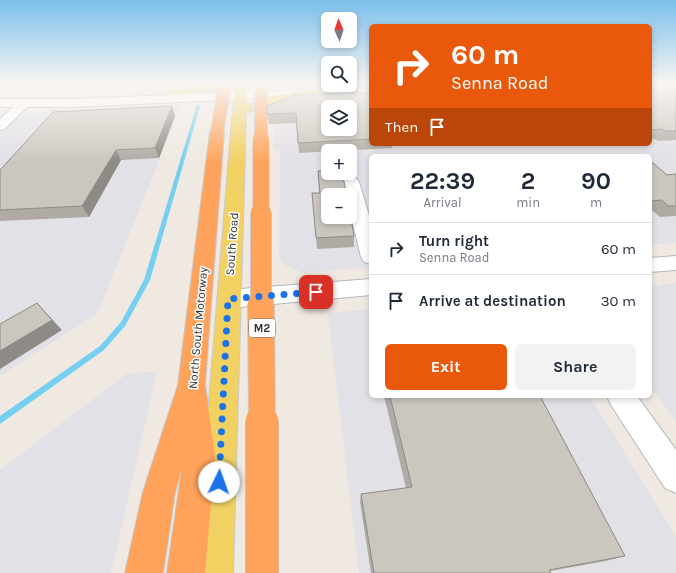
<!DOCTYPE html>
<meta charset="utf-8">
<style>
:root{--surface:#fff;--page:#f2f2f3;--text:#1f2937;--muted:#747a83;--line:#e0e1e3;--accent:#ea580c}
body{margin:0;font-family:Karla,sans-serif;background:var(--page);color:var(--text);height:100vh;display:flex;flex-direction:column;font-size:15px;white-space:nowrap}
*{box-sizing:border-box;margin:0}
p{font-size:13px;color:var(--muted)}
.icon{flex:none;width:22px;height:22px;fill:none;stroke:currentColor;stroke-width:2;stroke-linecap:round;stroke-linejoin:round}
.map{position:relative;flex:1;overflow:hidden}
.panel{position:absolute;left:369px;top:154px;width:283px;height:244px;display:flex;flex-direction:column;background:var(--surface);border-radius:6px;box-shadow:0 2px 6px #0003}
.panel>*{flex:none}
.guide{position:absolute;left:369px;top:24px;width:283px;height:122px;border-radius:6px;box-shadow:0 2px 6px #0003;background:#ea580c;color:#fff;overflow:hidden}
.needle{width:26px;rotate:357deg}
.fabs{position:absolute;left:321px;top:12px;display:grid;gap:8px}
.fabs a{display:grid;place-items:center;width:36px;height:36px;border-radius:6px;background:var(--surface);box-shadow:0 2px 6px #0003;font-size:20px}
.pin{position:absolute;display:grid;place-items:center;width:34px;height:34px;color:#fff;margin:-17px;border-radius:8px;box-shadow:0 2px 6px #0006}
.me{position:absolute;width:44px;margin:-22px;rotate:3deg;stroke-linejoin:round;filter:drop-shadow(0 0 3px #0008)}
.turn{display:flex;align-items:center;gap:14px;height:84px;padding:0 16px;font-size:18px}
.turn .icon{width:52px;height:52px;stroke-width:2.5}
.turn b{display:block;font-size:28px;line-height:34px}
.then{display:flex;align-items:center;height:38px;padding:0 16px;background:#0003;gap:8px;font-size:15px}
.eta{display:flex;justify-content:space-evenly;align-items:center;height:68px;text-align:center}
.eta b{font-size:24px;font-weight:700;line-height:28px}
.action{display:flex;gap:8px;margin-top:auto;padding:8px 16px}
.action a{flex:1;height:46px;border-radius:6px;background:var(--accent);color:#fff;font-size:16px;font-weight:700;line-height:46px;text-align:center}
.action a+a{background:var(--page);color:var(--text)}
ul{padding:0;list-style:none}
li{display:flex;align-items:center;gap:12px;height:52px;padding:0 16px;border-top:1px solid var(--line)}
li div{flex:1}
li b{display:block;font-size:15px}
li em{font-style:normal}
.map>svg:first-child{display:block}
</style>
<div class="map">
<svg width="676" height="573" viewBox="0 0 676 573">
<rect width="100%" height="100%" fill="#efe9e1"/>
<path fill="#e3e1e8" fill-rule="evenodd" d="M0,83h190l-1,3 -142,6 4,-4 -51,3z
M676,83v160l-26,2v-89h-279v111l-69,6 -17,-8 -6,-9 1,-105 -6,-1v-29l97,-25v48h279v-60zM328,107h22v22h-22zM328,151h22v22h-22zM328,195h22v22h-22z
M182,104l-85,210 -97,62v-260l28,-1 21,-5z
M676,283v138l-26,-35v-100z
M371,309v87h219l86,141v36h-317l-31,-260z
M157,371l-46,202h-111v-103l126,-96z"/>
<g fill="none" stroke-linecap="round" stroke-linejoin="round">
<path fill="#75cff0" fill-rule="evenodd" d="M197,105l3,1 -50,174 -25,46 -21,24 -104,74v-8l100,-70 21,-24 23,-42z"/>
<defs>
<path id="minor" d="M371,87v6l-299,14h-45l-22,22 -5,1v-11l13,-12h-13v-8h72z
M351,177l6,2 2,3 12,40v42l-7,-2 -3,-5 -11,-45v-17h-4l-3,-13 2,-3z
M676,256v14l-26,2v-14z
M371,279v16l-143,13 -8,-3 -3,-6 3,-6 8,-3z
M607,396h30l39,54v43l-11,-5 -54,-83z"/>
<path id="major" d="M216,83h16c-7,9 -47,11 -59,12l-4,-1 -2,-2 2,-2 4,-1z
M235,83h12l-1,22 21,-8 47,-8 4,2 2,2 -2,2 -4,2 -44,7 -24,9 -13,460h-38z"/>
<path id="highway" d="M217,128l5,1 2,3 -19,252 10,73 -10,116h-38l15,-105 -7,24 -12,81h-38l18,-81 35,-107 32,-253 2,-3z"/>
</defs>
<use href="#minor" stroke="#b4b7c1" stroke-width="2"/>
<use href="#major" stroke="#c9c9c9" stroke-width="2"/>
<use href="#highway" stroke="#c9c9c9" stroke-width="2"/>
<use href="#minor" fill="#fff" fill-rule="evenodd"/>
<use href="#major" fill="#f2d163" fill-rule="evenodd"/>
<use href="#highway" fill="#ffa35c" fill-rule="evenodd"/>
<defs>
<path id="highway-bridge-far4" d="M261,83v57
M217,132l8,-49"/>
<path id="highway-bridge-far3" d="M261,139v74"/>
<path id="highway-bridge-far2" d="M261,212v93"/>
<path id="highway-bridge-far1" d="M261,304l1,119"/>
<path id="highway-bridge" d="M262,422v151"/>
</defs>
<use href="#highway-bridge-far4" stroke="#c9c9c9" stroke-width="14" stroke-linecap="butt"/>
<use href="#highway-bridge-far3" stroke="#c9c9c9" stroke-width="17" stroke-linecap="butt"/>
<use href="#highway-bridge-far2" stroke="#c9c9c9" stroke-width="22" stroke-linecap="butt"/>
<use href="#highway-bridge-far1" stroke="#c9c9c9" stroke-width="28" stroke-linecap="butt"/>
<use href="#highway-bridge" stroke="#c9c9c9" stroke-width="34" stroke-linecap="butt"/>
<use href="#highway-bridge-far4" stroke="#ffa35c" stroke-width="12"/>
<use href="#highway-bridge-far3" stroke="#ffa35c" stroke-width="16"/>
<use href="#highway-bridge-far2" stroke="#ffa35c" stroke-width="20"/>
<use href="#highway-bridge-far1" stroke="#ffa35c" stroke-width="26"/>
<use href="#highway-bridge" stroke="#ffa35c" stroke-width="33"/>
</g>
<path fill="#afaba4" d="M676,89v51l-18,1 -3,-2h-5v-49z
M371,92v52h21v4l-93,5 -3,-30 -27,1 -2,-10z
M172,106l3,10 -16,42 -38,2 -32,57 -89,4v-51z
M650,164l17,11 9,-1v42l-16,1 -7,-6h-3z
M318,171l36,65v11l-37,2 -4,-45 6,-11z
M384,396h156l85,160 -19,5 -56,10 1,2h-180l-11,-71 1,-8 45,-6z"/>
<path fill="#8e8b86" d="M172,106l3,10 -16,42 -4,-10z
M116,150l5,10 -32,57 -7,-11z
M37,303l25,27 -62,39v-18z"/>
<path fill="#cbc7bf" stroke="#8e8b86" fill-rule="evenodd" d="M676,89v42h-11l-4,-2 -11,1v-40z
M371,92v47l-73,4 -2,-30 -29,1v-8l28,-11zM328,107h22v22h-22z
M172,106l-17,42 -39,2 -34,56 -82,4v-40l53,-58z
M653,163l14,12 9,-1v32h-8l-6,-6 -12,1v-37z
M318,171h10v2h14l5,22h-19v22h22v-4l4,23 -38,2 -4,-45h8z
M37,303l15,17 -52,31v-27z
M390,396h150l85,160 -76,14 2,3h-177l-13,-79 51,-7z"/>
<linearGradient id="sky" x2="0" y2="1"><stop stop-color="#7abfeb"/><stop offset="0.51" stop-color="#f8f5f2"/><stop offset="1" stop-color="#f8f5f2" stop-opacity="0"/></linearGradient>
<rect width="676" height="163" fill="url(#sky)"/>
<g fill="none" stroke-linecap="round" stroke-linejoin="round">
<path stroke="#1a73e8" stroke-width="7" stroke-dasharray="0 12.6" d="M219,482l9,-183 88,-7"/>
</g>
<g text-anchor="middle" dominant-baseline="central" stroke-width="3" stroke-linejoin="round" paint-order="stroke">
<rect fill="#fff" stroke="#6d6d6d" stroke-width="1" x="249" y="319" width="26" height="18" rx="3"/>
<g font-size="11" font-weight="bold" fill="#2e2e2e">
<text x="262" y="328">M2</text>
</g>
<g font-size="12" fill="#2e2e2e" stroke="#fff">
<text transform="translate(232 244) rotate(-86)">South Road</text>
<text transform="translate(198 328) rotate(-85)">North South Motorway</text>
</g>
</g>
</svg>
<div class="fabs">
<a><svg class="needle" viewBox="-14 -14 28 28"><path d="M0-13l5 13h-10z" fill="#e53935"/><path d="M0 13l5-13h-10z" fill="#747a83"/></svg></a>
<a><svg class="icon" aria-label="search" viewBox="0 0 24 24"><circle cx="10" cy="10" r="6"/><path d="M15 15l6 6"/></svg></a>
<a><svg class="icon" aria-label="layers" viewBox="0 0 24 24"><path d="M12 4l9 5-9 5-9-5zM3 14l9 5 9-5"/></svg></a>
<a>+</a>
<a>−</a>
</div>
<div class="pin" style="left:316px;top:292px;background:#d93025"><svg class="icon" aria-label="arrive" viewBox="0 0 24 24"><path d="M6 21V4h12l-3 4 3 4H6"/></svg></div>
<svg class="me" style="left:219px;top:482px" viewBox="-20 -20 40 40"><circle r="19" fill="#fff"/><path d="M0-13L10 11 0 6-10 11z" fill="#1a73e8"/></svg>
<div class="guide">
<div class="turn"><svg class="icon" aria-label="right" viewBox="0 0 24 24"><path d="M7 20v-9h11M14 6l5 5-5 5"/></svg><div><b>60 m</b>Senna Road</div></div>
<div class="then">Then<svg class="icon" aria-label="arrive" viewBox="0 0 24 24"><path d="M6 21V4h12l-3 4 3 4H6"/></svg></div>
</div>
<section class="panel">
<div class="eta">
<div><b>22:39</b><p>Arrival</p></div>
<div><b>2</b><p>min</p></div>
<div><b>90</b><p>m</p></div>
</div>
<ul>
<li><svg class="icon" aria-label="right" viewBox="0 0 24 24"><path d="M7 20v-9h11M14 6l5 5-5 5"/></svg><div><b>Turn right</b><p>Senna Road</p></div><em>60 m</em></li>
<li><svg class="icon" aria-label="arrive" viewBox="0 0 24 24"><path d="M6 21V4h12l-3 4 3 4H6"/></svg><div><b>Arrive at destination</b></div><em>30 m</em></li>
</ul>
<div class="action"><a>Exit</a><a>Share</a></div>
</section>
</div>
